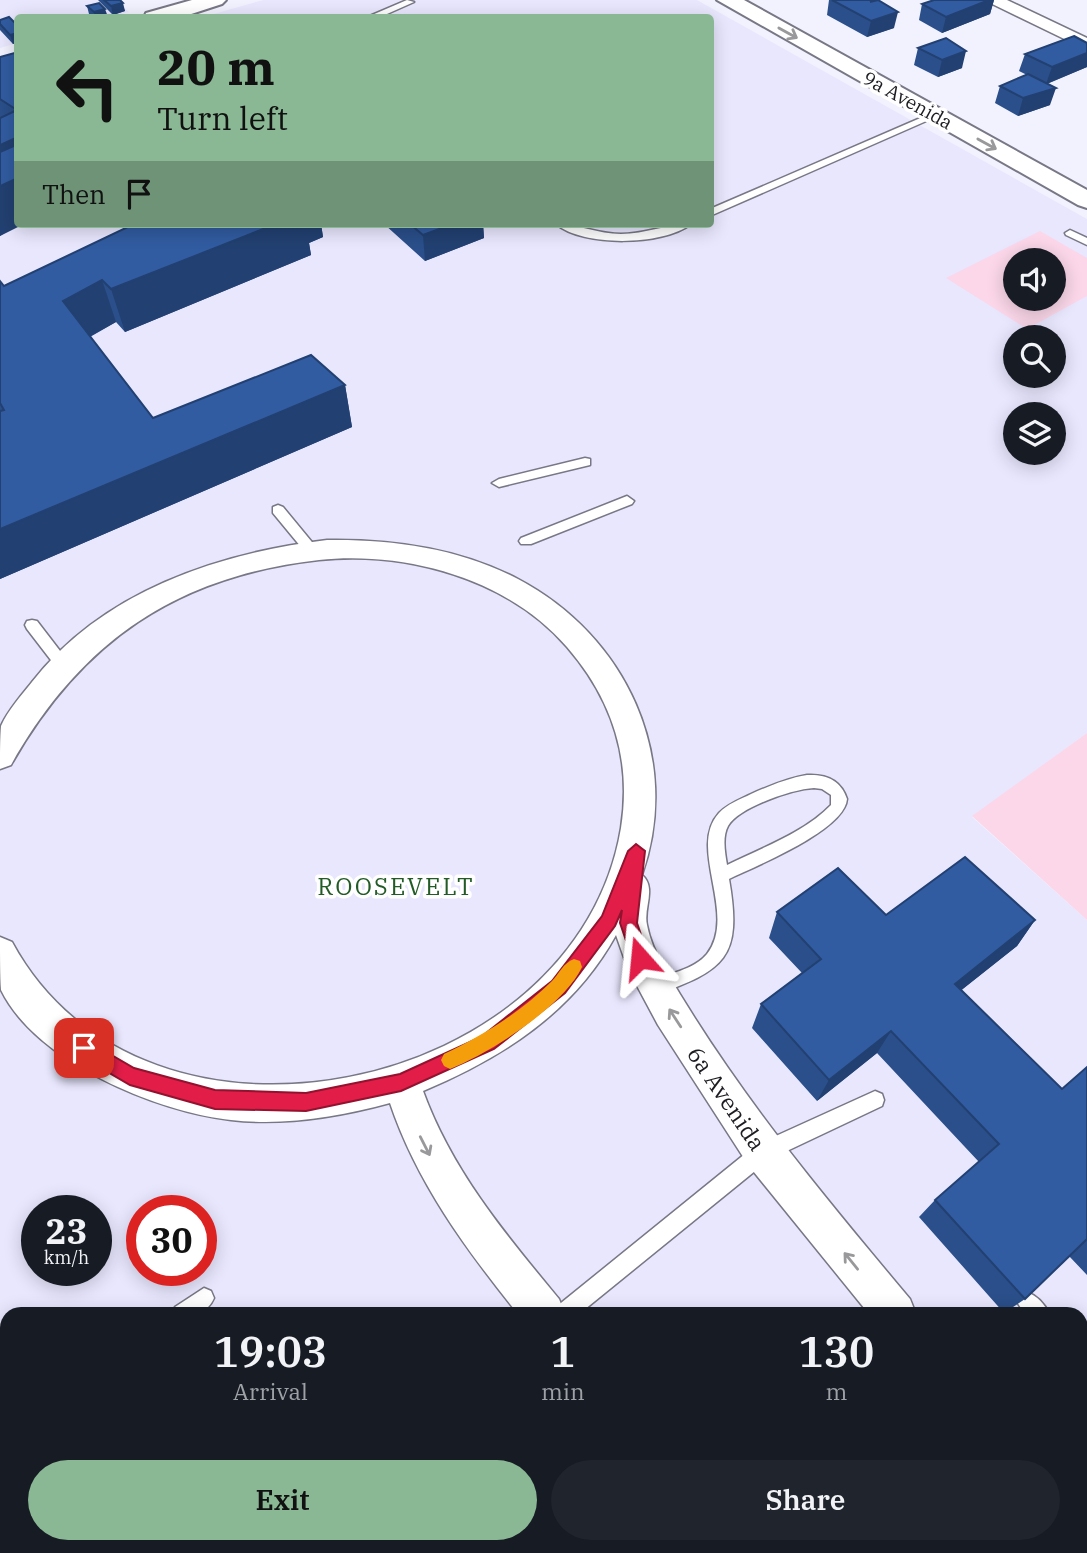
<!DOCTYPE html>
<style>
:root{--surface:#171b24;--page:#20242c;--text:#f1f3f6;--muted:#9ea1a6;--accent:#8ab894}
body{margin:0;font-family:"IBM Plex Serif",serif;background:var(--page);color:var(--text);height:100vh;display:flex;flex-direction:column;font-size:26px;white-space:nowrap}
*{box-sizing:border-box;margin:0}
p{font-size:23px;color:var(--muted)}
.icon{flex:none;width:38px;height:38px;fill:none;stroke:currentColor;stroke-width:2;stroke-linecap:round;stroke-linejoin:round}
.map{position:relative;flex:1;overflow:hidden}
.drawer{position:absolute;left:0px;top:1307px;width:1088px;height:247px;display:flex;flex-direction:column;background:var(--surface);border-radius:21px 21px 0 0;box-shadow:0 4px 18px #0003}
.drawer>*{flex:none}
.guide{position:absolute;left:14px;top:14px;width:700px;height:214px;border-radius:7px;box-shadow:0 4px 18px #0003;background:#8ab894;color:#111;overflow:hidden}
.controls{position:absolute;left:1003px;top:248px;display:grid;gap:14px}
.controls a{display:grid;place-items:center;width:63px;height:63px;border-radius:50%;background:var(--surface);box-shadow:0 4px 18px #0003;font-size:35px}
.speed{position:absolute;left:21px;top:1195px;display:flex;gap:14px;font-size:35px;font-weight:700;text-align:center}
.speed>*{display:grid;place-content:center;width:91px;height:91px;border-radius:50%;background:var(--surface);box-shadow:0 4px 18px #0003;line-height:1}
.speed small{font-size:18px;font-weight:400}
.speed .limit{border:10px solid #d22;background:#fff;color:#111}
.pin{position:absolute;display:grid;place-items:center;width:60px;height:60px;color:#fff;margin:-30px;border-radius:14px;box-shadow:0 4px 10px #0006}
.me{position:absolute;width:77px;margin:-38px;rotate:342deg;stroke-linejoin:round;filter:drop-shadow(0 0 5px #0008)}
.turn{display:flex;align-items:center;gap:24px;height:147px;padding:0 28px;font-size:32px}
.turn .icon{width:91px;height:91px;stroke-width:2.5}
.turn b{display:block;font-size:49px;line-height:60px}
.then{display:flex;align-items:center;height:66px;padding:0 28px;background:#0003;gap:14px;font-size:26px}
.eta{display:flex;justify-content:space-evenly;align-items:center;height:119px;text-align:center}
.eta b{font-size:42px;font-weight:600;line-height:49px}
.button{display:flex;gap:14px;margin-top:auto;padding:14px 28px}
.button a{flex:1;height:80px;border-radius:42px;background:var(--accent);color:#111;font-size:28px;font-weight:600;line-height:80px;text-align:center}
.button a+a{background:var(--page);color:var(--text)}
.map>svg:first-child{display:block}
</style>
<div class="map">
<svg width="1087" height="1553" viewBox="0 0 1087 1553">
<rect width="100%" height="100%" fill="#f2f2fe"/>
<path fill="#e8e7fe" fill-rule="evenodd" d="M0,0h115l14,12 -21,5 -90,1 -1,25 -17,5z
M263,0h434l390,219v514l-115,84 115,103v633h-1087v-1476l18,147h692v-206l-507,-1zM1015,261h39v38h-39zM1015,338h39v38h-39zM1015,415h39v38h-39zM37,1211h59v59h-59zM142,1211h59v59h-59zM7,1314h1075v233h-1075z"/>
<path fill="#fbd7e9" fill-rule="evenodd" d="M1040,231l47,27v38l-60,33 -81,-51zM1015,261h39v38h-39z
M1087,733v187l-115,-104z"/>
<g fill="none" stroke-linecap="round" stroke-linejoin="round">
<defs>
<path id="lane" d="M407,0l7,2 -36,16h-13z
M932,113l8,2 -230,101v-7z
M556,224c22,0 42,10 65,10 24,0 46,-10 70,-10 -28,22 -108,23 -135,0z
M1070,230l17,8v7l-21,-10 -1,-2z
M585,458l5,1v6l-91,22 -7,-4 7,-4z
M627,496l7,5 -2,3 -101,40h-10l-2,-3 2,-3z
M278,505l5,2 33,40 2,3 -2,3h-10l-33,-40v-6z
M32,620l5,1 30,39 2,4 -2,4h-10l-30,-39 -2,-4 2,-4z
M807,775c19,-1 34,5 40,24 -2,31 -91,67 -118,80 14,80 -5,91 -74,116l-6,-2 -3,-6 3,-6c18,-7 45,-11 58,-27 31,-40 -20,-106 12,-141 8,-9 22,-14 32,-19 18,-8 37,-16 56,-19zM814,788l8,1 9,6v10c-27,28 -70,43 -104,60 -2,-12 -5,-28 1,-39 11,-19 65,-37 86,-38z
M875,1091l7,3 2,6 -2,6 -112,53 -191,155h-26l3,-7 200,-162z
M204,1288l7,3 3,7c-8,19 -25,16 -42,16l3,-7z
M1027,1292c10,4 18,12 22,22h-24l-8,-12 3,-7z
M1082,1347l5,3v48l-5,2v-24l5,-3 -5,-2z
M7,1431v25l-7,3v-25z"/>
<path id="street" d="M984,0h23l80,38v12z
M327,540c65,-1 132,8 191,39 108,57 165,178 124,296 15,13 1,33 5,50 3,16 10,31 18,44 70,121 156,224 245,330l6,15h-47l-120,-148 -91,-141 -30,-56 -12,-34c-43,78 -113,122 -193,156 29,80 83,144 136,208l6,15h-47c-52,-65 -101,-131 -128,-211 -51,14 -106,23 -159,17 -74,-8 -195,-58 -230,-130 -1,-13 -1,-38 -1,-53l12,5c132,245 565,153 609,-114 11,-69 -9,-129 -54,-181 -59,-68 -160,-96 -248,-87 -142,16 -238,81 -308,205l-11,4c0,-13 0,-32 1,-43 7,-16 20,-30 31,-44 70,-90 185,-129 295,-142z
M1082,1520l5,2v31h-24l-2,-6h21z
M682,1547h47l3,6h-47z"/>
<path id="secondary" d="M192,0h34l-4,4 -43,14h-35l2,-5z
M717,0h27l343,190v18l-9,-3z"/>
</defs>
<use href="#lane" stroke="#787785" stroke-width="3"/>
<use href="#street" stroke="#787785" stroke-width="3"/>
<use href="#secondary" stroke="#787785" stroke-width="4"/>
<use href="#lane" fill="#fff" fill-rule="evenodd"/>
<use href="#street" fill="#fff" fill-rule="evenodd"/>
<use href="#secondary" fill="#fff" fill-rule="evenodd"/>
</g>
<path fill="#2a4f8a" d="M98,0h22l5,11 -12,4z
M829,0h50l15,28 -27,9 -40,-22z
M934,0h60l-4,14 -48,19 -23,-13 3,-16z
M87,6l21,11 -15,1 -4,-4z
M0,20l18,6v16l-5,2 -13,-14z
M1087,43v24l-40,17 3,21 -32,11 -23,-13 5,-17 27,-11 -8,-4 6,-17z
M918,48l44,20 -24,9 -24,-12z
M18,52v172l-18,12v-179z
M123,224h198l2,13 -14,6 2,12 -186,77 -9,-10 -26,15 63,81 192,-33 7,42 -352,152v-298l4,5 123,-59z
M384,224h99l1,14 -59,23z
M777,912l258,8 -18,26 -56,44 101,99 25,-22v208l-18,-19 -44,43 -21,14 -85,-96 16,-17 44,-38 -102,-109 -60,48 -65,-73 9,-24 41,-31 -33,-35z"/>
<path fill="#224071" d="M989,0h5l-4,14 -48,19 4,-16z
M123,3l2,8 -12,4 -2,-9z
M105,9l3,8 -13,1 -1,-6z
M898,12l-4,16 -27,9 4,-16z
M18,33v9l-5,2 -3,-9z
M966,51l-4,17 -24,9 4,-17z
M1087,53v14l-41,17 6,-17z
M1056,88l-6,17 -32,11 5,-18z
M18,137v87h6l-24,12v-91z
M276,224h45l2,13 -14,6 2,12 -186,77 -14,-43z
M453,224h30l1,14 -59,23 -2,-26z
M102,280l14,42 -38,21 -15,-42z
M345,385l7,42 -352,152v-50z
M1035,920l-18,26 -78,62 16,-24z
M891,1031l-14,22 -60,48 12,-21z"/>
<path fill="#315ca1" stroke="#224071" stroke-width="2" d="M104,0h16l3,3 -12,3z
M832,0h43l-5,2 8,-2 20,12 -27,9z
M934,0h55l-43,17 -24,-13z
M99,3l6,6 -11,3 -7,-6z
M9,17l9,9v7l-8,2 -10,-11v-4z
M1074,36l13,7v10l-35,14 -27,-13z
M946,38l20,13 -24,9 -24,-12z
M18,52v85l-18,8v-27l17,-8 -17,-11v-42z
M1028,74l28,14 -33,10 -23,-12z
M18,144v34l-18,8v-34z
M134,224h142l-165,65 -9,-9 -39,21 90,117 158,-63 34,30 -345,144v-118l4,-1 -4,-7v-122l4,5z
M410,224h43l-30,11z
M965,857l70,63 -80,64 107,105 25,-22v172l-62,60 -90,-99 64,-56 -108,-113 -62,49 -68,-76 60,-45 -44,-47 61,-44 48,47z"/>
<defs><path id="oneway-shaft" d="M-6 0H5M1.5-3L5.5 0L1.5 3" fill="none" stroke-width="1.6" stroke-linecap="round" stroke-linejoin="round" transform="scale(1.75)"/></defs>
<g stroke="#99999b">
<use href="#oneway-shaft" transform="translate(788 33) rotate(29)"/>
<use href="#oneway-shaft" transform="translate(987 144) rotate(29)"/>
<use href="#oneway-shaft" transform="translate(675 1018) rotate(-123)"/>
<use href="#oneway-shaft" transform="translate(425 1146) rotate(63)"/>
<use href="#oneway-shaft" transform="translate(851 1261) rotate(-129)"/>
</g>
<path fill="#e11d48" stroke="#92132f" stroke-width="2" d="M636,844l9,7 -8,72 12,35 -2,6h-13l-14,-41 2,-13 -7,16 -50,67 -71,56 -93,42 -95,20 -91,-2 -85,-24 -53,-31 -2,-6 2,-6 7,-3 50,29 81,22 91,3 94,-19 81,-37 71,-56 50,-65 26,-65z"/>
<path fill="#f59e0b" d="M574,959l6,2 2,6c-18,39 -92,86 -132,102l-6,-3 -3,-6 3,-6c38,-18 77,-42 108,-73 7,-7 11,-18 22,-22z"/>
<g text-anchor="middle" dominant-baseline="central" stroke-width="7" stroke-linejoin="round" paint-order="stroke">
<g font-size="19" fill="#1c1c21" stroke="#fff">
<text transform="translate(908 100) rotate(29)">9a Avenida</text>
</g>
<g font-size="23" fill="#1c1c21" stroke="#fff">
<text transform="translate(727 1098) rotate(56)">6a Avenida</text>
</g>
<g font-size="24" letter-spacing="2" fill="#235b27" stroke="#fff">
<text x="396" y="886">ROOSEVELT</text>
</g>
</g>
</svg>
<div class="controls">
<a><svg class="icon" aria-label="sound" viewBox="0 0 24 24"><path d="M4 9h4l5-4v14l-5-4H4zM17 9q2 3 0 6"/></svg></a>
<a><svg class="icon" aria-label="search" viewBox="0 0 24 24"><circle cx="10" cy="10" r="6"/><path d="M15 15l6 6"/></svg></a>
<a><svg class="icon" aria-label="layers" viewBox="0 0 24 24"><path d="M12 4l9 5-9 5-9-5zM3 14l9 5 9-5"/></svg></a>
</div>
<div class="speed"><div>23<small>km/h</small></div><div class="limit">30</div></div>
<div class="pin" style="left:84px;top:1048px;background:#d93025"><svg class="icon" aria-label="arrive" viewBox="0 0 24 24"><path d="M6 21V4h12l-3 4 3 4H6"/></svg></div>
<svg class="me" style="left:640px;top:958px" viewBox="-20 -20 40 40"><path d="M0-17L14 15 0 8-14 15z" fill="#e11d48" stroke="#fff" stroke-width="4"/></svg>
<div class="guide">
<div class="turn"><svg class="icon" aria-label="left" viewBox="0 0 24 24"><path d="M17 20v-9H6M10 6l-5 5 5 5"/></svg><div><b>20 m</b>Turn left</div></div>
<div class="then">Then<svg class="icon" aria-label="arrive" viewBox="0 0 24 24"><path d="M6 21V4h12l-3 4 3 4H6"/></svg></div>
</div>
<section class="drawer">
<div class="eta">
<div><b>19:03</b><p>Arrival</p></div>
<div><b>1</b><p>min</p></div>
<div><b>130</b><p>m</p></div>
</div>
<div class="button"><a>Exit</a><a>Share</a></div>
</section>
</div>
